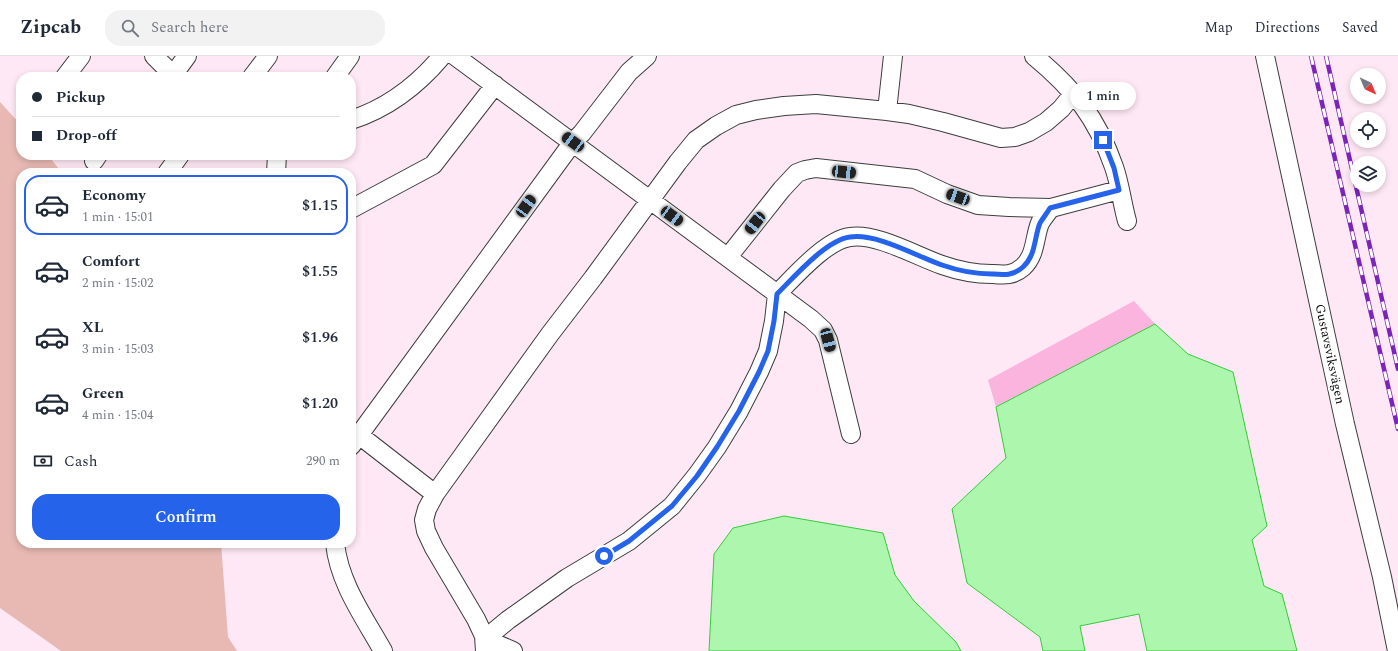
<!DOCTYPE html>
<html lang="en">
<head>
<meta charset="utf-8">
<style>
	body { margin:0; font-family:Spectral,serif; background:#f2f2f3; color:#1f2937; height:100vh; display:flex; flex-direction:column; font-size:15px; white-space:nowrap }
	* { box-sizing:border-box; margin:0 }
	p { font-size:13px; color:#747a83 }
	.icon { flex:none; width:22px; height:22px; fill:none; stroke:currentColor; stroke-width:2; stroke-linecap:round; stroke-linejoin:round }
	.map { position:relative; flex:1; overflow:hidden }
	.sheet { position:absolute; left:16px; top:112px; width:340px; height:380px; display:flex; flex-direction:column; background:#fff; border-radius:16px; box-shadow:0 2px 6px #0003 }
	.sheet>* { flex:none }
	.top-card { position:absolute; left:16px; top:16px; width:340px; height:88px; border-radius:16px; box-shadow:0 2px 6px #0003; display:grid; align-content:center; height:88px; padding:0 16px; background:#fff }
	.needle { width:26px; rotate:136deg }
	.controls { position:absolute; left:1350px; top:12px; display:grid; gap:8px }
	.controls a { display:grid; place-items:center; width:36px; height:36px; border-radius:50%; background:#fff; box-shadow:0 2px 6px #0003; font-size:20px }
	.end { position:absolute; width:18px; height:18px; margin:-9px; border:5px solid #2563eb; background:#fff; box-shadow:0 0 0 2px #fff }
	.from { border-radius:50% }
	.bubble { position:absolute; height:28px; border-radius:14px; background:#fff; box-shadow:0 2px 6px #0003; font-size:13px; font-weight:600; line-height:28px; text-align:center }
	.car { position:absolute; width:12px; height:24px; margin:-12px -6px; border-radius:5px; box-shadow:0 0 3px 1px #0007; background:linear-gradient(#222 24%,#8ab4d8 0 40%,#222 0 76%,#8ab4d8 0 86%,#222 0) }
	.top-card b { display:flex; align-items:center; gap:14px; height:38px; font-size:15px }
	.top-card b+b { border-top:1px solid #e0e1e3 }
	.top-card i { width:10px; height:10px; background:#1f2937 }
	ul { padding:7px 0 0; list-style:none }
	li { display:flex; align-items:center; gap:12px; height:60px; margin:0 8px 6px; padding:0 8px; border:2px solid transparent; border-radius:16px }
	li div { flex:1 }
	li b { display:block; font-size:15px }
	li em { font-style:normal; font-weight:600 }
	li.active { border-color:#2563eb }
	li>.icon { width:36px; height:36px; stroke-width:1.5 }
	.pay { display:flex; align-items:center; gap:10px; height:44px; padding:0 16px; font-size:15px }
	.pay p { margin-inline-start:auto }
	.cta { display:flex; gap:8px; margin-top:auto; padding:8px 16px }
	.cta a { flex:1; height:46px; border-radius:16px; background:#2563eb; color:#fff; font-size:16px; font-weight:600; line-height:46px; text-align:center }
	header { display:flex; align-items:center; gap:24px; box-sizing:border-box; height:56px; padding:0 20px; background:#fff; border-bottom:1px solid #e0e1e3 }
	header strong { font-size:19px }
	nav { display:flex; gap:22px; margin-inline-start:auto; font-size:14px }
	.search { width:280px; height:36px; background:#f2f2f3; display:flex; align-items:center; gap:10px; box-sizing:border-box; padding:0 14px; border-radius:16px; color:#747a83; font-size:15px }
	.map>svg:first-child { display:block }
	.green { fill:#e8b9b3 }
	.sand { fill:#fab4dd }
	.water { fill:#adf6ae; stroke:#34cc39 }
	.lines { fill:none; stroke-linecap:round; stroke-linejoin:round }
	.minor-casing { stroke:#3d3d3d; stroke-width:20 }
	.minor { stroke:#fff; stroke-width:18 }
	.rail-casing { stroke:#7b24b9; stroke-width:4.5 }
	.rail { stroke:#fff; stroke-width:3; stroke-dasharray:9; stroke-linecap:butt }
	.route { stroke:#2563eb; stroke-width:5 }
	.labels { text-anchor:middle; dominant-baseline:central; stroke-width:4; stroke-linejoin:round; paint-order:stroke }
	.street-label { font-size:13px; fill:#0a0a0a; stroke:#fff }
</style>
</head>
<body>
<header>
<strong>Zipcab</strong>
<div class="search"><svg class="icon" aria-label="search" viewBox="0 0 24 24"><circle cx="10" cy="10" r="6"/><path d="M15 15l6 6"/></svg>Search here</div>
<nav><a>Map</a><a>Directions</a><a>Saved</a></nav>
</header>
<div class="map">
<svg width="1398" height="595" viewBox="0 0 1398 595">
	<rect width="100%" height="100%" fill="#ffe8f5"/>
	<path class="green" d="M 0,46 L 21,69 L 21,99 L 48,99 L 62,117 L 21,117 L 21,487 L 221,487 L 228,581 L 237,595 L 61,595 L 0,552 Z"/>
	<path class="sand" d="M 1134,245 L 1155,268 L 996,351 L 988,324 Z"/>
	<path class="water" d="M 1155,268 L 1188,298 L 1233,316 L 1267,470 L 1252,484 L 1264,530 L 1282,538 L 1297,595 L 1147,595 L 1139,558 L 1080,570 L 1085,595 L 1043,595 L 1040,581 L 967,527 L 952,453 L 1006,402 L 996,351 Z
		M 784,460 L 883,477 L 895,519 L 914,545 L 956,586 L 961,595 L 709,595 L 714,498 L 733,472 Z"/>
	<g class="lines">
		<defs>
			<path id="minor" d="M 154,0 L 175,21
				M 455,0 L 811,263 L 823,274 L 828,284 L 851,378
				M 1034,0 C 1074,33 1097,62 1114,111 C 1120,128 1122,147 1127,165
				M 1265,0 L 1345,368 L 1382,521 L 1397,595
				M 173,19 L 187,0
				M 65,21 L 81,0
				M 252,21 L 268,0
				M 335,21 L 350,0
				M 887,55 L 893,0
				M 351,64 C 388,52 417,30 442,0
				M 94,105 L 98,99
				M 167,117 L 180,99
				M 276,117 L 277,99
				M 351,153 L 433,109 L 495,29
				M 728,201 L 782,133 L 797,117 L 805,114 L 816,112 L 915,123 L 947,138 L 978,149 L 1009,151 L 1051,152 L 1119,134
				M 359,379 L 435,438
				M 351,390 L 573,86 L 582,77 L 629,16 L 647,0
				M 335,487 C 339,527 364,561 383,595
				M 485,595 L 484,580 L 476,563 L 434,492 L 426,475 L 424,464 L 427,453 L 435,438 L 550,278 L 593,222 L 678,106 L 696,84 L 716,70 L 736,59 L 756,54 L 784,50 L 816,48 L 887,55 L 909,58 L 943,66 L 1001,82 L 1015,81 L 1029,76 L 1046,66 L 1061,53 L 1074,37
				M 513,595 L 485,583 L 508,564 L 567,522 L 629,485 L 672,450 L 697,419 L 717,391 L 739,355 L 759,316 L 768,295 L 774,265 L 777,238 C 794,221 826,184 850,181 C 877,177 916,200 942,209 C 959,215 975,218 992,218 C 1004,219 1013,220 1023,211 C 1036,199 1034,182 1040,167 C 1043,162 1047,157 1051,152"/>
		</defs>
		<use href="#minor" class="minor-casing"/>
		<use href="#minor" class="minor"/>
		<defs>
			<path id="rail" d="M 1311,0 L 1398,373
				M 1326,0 L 1398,313"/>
		</defs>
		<use href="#rail" class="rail-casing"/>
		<use href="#rail" class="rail"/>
	</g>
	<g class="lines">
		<path class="route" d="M 604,500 L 629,485 L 672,450 L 697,420 L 717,391 L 739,355 L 759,316 L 768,295 L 774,265 L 777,238 C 794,221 826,184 850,181 C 877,177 916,200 942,209 C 959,215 974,218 992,218 C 1004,219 1013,220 1023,211 C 1036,199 1034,182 1040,167 C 1043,162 1047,157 1050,152 L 1119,134 L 1114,112 L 1103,84"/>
	</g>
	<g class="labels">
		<g class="street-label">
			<text transform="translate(1330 298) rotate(78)">Gustavsviksvägen</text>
		</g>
	</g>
</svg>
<div class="controls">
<a><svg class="needle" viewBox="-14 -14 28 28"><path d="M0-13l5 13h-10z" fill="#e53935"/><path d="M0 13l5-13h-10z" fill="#747a83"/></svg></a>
<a><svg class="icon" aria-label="locate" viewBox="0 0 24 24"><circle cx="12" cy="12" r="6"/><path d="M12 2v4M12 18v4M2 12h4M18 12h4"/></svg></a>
<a><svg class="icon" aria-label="layers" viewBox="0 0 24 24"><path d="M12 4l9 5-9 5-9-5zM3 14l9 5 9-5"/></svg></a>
</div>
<i class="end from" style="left:604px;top:500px"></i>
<i class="end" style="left:1103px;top:84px"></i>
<div class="bubble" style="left:1070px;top:26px;width:66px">1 min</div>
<i class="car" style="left:573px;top:86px;rotate:306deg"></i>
<i class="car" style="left:844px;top:116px;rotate:96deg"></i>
<i class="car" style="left:958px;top:141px;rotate:290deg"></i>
<i class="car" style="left:526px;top:150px;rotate:36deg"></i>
<i class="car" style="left:672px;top:160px;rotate:126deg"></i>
<i class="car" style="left:755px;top:167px;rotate:218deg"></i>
<i class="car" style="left:828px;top:284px;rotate:165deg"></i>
<div class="top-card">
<b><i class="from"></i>Pickup</b>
<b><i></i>Drop-off</b>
</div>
<section class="sheet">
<ul>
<li class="active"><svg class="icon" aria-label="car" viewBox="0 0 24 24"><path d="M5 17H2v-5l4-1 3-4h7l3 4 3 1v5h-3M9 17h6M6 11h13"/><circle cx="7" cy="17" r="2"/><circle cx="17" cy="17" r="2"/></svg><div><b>Economy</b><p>1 min · 15:01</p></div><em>$1.15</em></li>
<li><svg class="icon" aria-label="car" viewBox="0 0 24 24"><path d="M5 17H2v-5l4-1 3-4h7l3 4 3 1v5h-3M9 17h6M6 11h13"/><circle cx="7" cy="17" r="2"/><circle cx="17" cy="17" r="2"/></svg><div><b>Comfort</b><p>2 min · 15:02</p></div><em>$1.55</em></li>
<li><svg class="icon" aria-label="car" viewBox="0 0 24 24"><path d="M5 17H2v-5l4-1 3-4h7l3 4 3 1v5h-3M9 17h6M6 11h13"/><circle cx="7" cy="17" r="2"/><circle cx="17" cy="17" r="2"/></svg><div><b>XL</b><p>3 min · 15:03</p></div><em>$1.96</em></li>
<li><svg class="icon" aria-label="car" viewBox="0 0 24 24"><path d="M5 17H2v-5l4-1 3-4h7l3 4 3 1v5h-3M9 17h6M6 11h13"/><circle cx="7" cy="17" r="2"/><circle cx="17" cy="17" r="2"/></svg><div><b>Green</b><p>4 min · 15:04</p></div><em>$1.20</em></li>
</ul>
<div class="pay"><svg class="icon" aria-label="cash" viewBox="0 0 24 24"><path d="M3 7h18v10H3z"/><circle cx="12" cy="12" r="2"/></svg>Cash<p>290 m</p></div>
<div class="cta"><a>Confirm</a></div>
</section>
</div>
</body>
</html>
